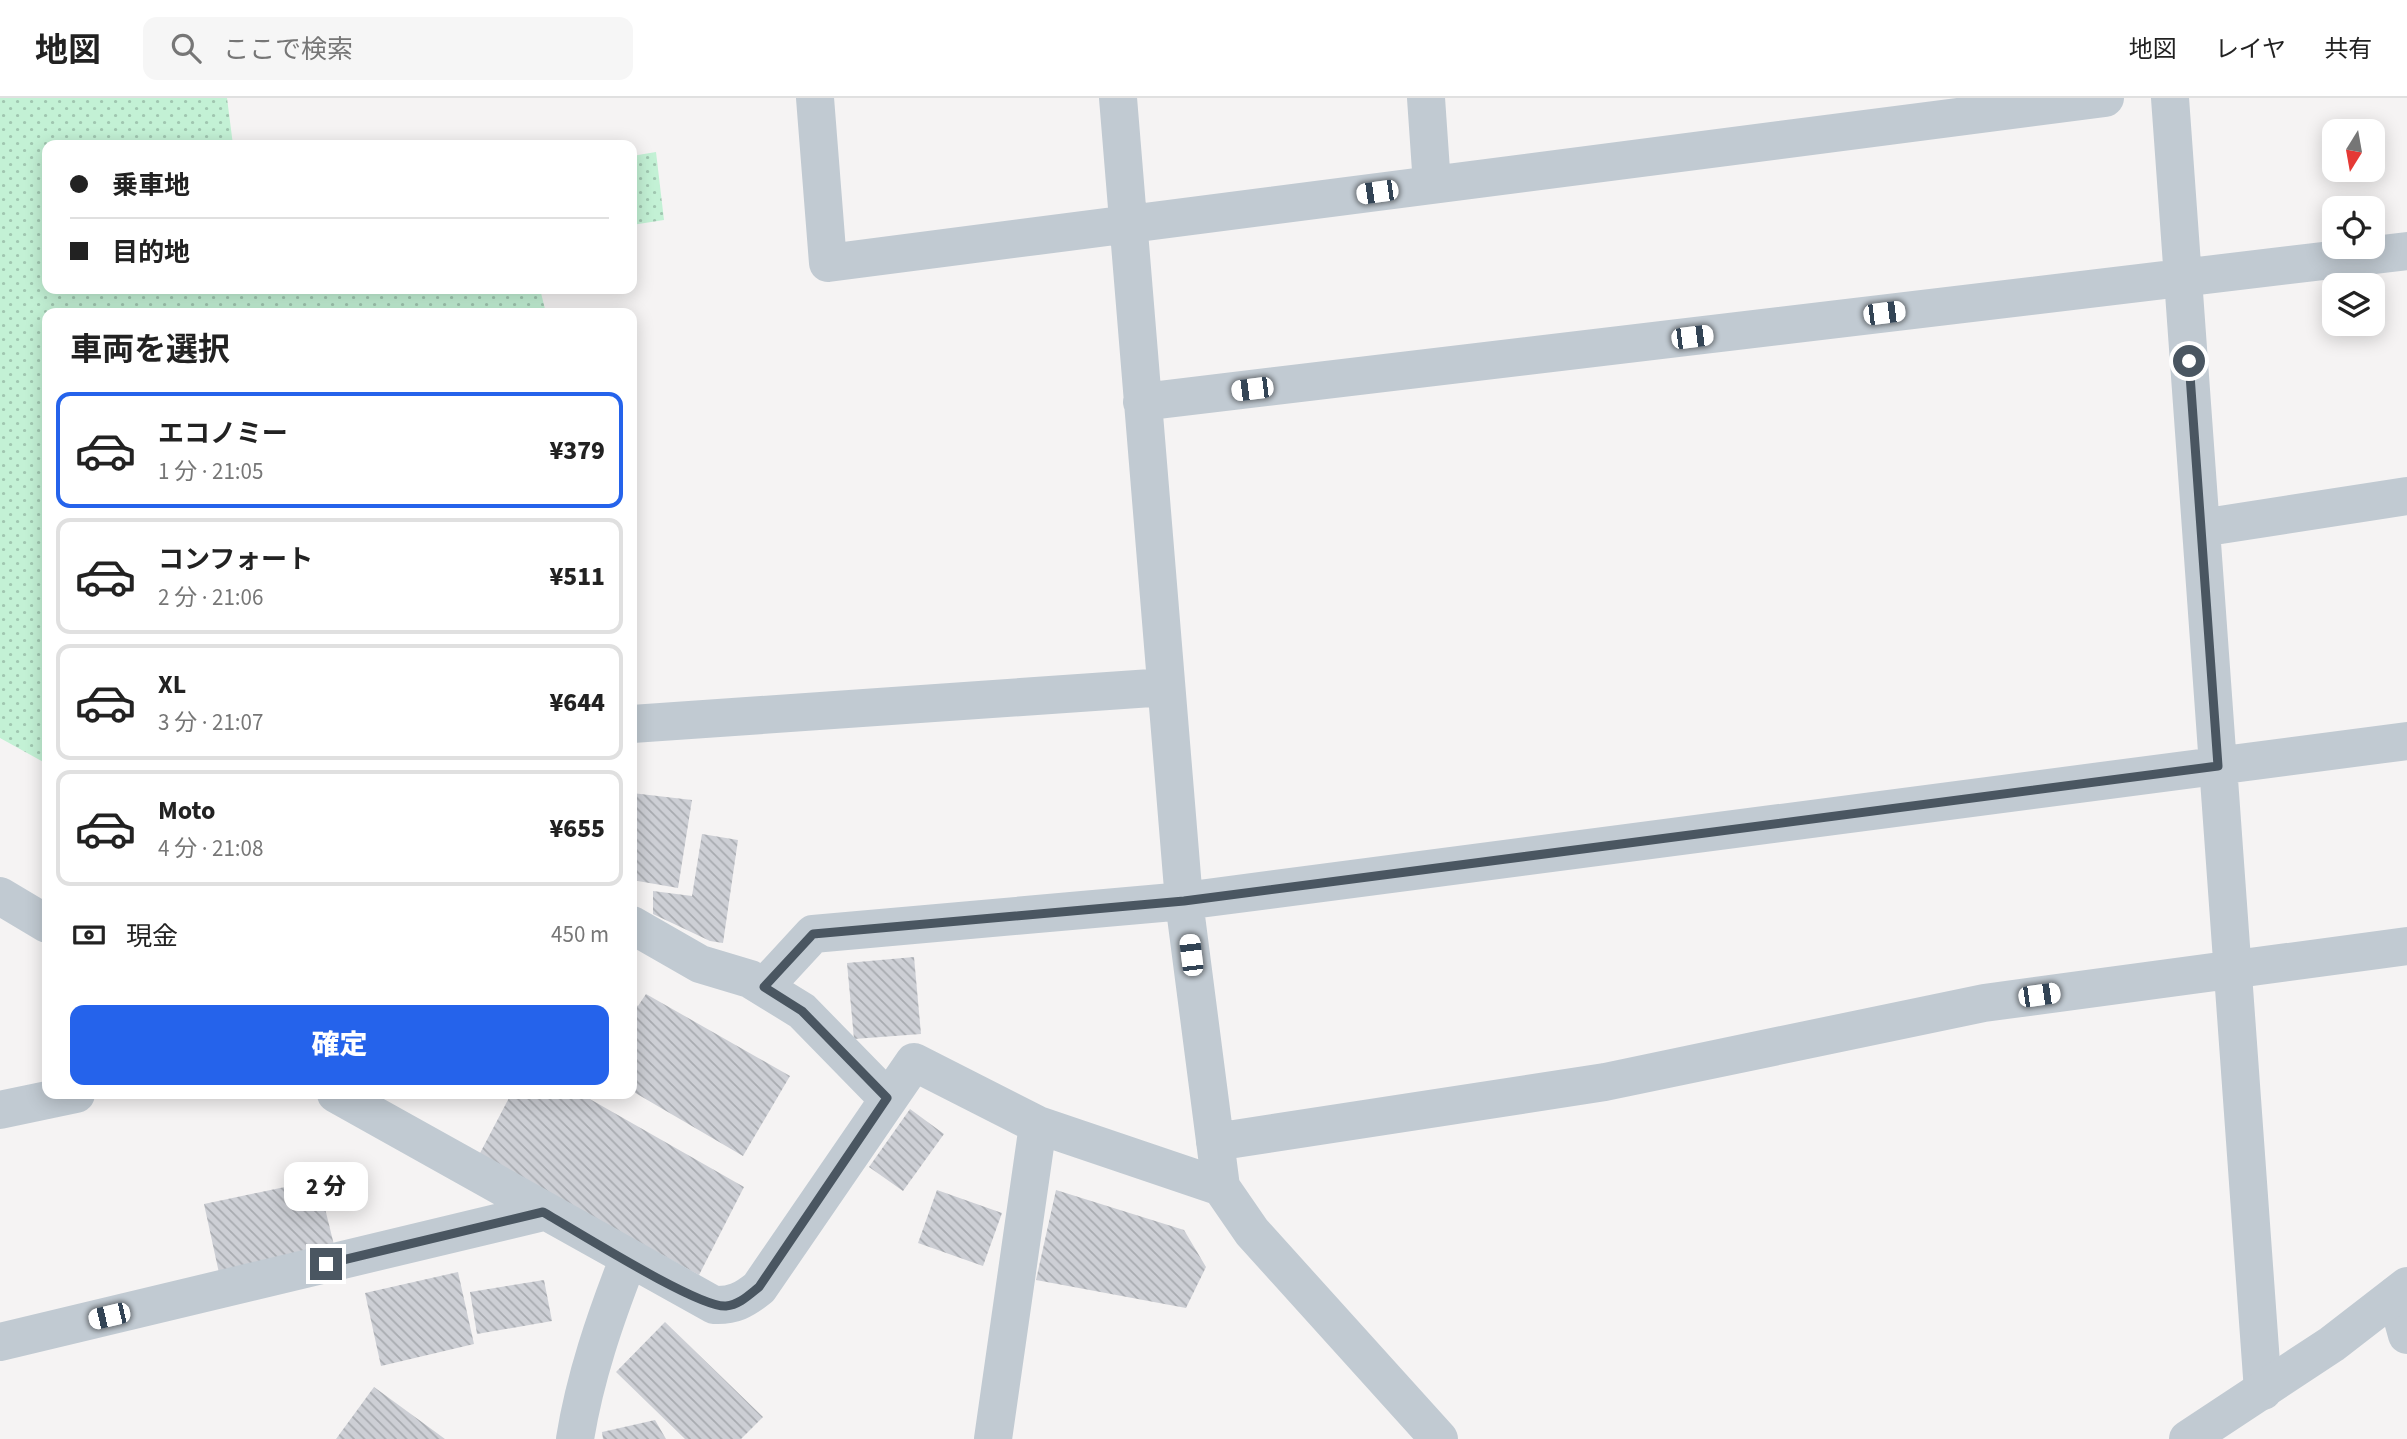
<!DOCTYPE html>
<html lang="ja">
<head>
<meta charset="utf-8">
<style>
	body { margin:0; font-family:"Source Sans 3","Noto Sans JP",sans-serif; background:#f6f6f6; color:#222; height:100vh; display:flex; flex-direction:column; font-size:26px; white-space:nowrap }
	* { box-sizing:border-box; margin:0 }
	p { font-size:23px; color:#767676 }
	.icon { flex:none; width:38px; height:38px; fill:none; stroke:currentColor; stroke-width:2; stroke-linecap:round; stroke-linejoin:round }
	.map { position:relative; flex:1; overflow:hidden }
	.panel { position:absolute; left:42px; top:210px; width:595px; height:791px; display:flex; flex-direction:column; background:#fff; border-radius:14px; box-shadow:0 4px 18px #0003 }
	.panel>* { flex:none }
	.hud { position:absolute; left:42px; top:42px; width:595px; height:154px; border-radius:14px; box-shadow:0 4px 18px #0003; display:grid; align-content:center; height:154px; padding:0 28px; background:#fff }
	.needle { width:46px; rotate:191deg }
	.tools { position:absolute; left:2322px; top:21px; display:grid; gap:14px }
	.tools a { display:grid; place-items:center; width:63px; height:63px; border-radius:14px; background:#fff; box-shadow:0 4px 18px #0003; font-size:35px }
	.end { position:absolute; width:32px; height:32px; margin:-16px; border:9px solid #4a5661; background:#fff; box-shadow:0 0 0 4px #fff }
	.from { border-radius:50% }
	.bubble { position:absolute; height:49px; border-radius:14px; background:#fff; box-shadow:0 4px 18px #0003; font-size:23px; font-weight:800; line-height:49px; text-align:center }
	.car { position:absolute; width:21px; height:42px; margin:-21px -10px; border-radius:9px; box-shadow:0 0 5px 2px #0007; background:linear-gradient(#fff 24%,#345 0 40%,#fff 0 76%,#345 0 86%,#fff 0) }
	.hud b { display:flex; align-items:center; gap:24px; height:66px; font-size:26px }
	.hud b+b { border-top:2px solid #e0e0e0 }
	.hud i { width:18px; height:18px; background:#222 }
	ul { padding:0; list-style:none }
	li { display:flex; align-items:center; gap:21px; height:116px; margin:0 14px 10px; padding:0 14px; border:4px solid #e0e0e0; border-radius:14px }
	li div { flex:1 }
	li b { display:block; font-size:26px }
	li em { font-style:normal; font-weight:800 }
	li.selected { border-color:#2563eb }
	li>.icon { width:63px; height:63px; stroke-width:1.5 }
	h2 { padding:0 28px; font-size:32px; line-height:84px }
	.pay { display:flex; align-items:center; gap:18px; height:77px; padding:0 28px; font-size:26px }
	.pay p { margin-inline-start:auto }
	.primary-button { display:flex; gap:14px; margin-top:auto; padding:14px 28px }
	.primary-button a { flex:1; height:80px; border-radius:14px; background:#2563eb; color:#fff; font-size:28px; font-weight:800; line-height:80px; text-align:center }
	header { display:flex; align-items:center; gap:42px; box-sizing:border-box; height:98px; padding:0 35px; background:#fff; border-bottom:2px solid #e0e0e0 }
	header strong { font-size:33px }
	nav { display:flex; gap:38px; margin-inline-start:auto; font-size:24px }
	.search { width:490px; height:63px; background:#f6f6f6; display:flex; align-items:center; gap:18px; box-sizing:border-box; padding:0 24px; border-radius:14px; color:#767676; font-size:26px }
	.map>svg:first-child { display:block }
	.park { fill:url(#park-dots) }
	.building { fill:url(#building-back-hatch) }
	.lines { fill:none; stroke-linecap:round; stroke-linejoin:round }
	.minor { stroke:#c1cad2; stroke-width:38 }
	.tertiary { stroke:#c1cad2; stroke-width:38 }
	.route { stroke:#4a5661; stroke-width:9 }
</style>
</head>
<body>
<header>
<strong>地図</strong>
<div class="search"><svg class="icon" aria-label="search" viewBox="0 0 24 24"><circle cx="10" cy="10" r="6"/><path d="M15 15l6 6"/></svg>ここで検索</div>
<nav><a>地図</a><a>レイヤ</a><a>共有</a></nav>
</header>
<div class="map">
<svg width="2407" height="1341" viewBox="0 0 2407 1341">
	<defs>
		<pattern id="park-dots" width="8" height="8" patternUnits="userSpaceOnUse" patternTransform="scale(1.75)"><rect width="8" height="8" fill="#c3f1d5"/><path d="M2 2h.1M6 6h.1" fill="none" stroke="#a0c6b0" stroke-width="1.8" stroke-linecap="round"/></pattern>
		<pattern id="building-back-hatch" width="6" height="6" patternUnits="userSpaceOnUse" patternTransform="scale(1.75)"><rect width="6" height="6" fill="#cdcfd5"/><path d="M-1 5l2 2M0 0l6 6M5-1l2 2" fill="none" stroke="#a8abb0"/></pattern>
	</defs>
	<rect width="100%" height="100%" fill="#f5f3f3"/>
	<path class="park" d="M 0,0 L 227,0 L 233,47 L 47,47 L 47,191 L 540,191 L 546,215 L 47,215 L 47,666 L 0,640 Z
		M 656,54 L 664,122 L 632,127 L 632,58 Z"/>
	<path class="building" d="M 632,695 L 692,702 L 678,790 L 632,782 Z
		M 702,736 L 738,742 L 723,845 L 710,843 L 653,816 L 653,793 L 692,798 Z
		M 914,859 L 921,936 L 854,941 L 847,865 Z
		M 646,896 L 790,978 L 743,1058 L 632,993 L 632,904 L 638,908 Z
		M 511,996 L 581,996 L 744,1089 L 699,1177 L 479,1057 Z
		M 910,1011 L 944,1036 L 903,1093 L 869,1069 Z
		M 318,1082 L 334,1147 L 219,1175 L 204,1106 Z
		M 937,1092 L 1002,1115 L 983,1168 L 918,1145 Z
		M 1056,1092 L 1184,1132 L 1206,1169 L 1186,1210 L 1036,1182 Z
		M 458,1174 L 474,1246 L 381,1268 L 365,1195 Z
		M 544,1182 L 552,1223 L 477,1236 L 470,1194 Z
		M 665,1224 L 763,1319 L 741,1341 L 685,1341 L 616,1274 Z
		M 374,1289 L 445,1341 L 336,1341 Z
		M 655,1322 L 666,1341 L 603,1341 L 602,1334 Z"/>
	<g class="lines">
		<path class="minor" d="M 815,0 L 828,165 L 2105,0
			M 1118,0 L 1184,803 L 1221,1089 L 1252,1134 L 1439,1341
			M 1426,0 L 1432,87
			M 2170,0 L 2263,1293
			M 1142,304 L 2407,153
			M 2201,430 L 2407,398
			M 632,626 L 1166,589
			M 0,798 L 47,826
			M 632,827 L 700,866 L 750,881 L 802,913 L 887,1000
			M 764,889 L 813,836 L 1184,803 L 2407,643
			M 336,996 L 714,1207 C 733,1208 744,1202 759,1190 L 914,964 L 1038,1027 L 1221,1089
			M 0,1012 L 76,996
			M 1215,1044 L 1605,984 L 1984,905 L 2407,848
			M 2396,1197 L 2407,1237
			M 0,1244 L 543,1114
			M 575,1341 C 585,1279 605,1221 628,1162
			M 993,1341 L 1038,1027"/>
		<path class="tertiary" d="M 2188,1341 L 2332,1246 L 2407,1188"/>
	</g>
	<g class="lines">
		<path class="route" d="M 326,1166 L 543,1114 C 575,1132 698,1210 726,1208 C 739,1207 749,1197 759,1189 L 887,1000 L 802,913 L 764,889 L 813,836 L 1184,803 L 2218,668 L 2189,263"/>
	</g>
</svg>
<div class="tools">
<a><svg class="needle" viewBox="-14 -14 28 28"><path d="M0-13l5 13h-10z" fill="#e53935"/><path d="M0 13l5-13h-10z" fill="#767676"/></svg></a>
<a><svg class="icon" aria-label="locate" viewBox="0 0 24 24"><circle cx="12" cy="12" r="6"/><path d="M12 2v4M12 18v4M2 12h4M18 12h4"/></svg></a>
<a><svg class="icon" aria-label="layers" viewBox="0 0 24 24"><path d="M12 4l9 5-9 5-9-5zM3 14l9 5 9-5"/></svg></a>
</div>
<i class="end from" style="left:2189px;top:263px"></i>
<i class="end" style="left:326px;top:1166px"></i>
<div class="bubble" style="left:284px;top:1064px;width:84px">2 分</div>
<i class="car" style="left:1377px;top:94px;rotate:262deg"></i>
<i class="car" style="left:1884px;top:215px;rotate:83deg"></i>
<i class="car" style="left:1692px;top:239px;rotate:83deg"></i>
<i class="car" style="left:1252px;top:291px;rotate:263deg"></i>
<i class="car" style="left:1191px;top:857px;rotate:353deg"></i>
<i class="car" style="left:2039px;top:897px;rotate:82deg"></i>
<i class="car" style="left:109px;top:1218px;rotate:257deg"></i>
<div class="hud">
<b><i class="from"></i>乗車地</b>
<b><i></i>目的地</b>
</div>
<section class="panel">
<h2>車両を選択</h2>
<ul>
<li class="selected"><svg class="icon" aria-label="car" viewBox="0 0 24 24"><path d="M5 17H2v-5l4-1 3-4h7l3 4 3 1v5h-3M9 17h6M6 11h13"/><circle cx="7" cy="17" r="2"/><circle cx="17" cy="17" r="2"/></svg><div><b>エコノミー</b><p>1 分 · 21:05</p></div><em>¥379</em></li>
<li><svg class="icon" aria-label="car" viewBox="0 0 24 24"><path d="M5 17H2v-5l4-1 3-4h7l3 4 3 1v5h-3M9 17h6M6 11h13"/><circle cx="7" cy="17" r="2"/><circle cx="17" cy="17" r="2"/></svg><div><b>コンフォート</b><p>2 分 · 21:06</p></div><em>¥511</em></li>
<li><svg class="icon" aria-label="car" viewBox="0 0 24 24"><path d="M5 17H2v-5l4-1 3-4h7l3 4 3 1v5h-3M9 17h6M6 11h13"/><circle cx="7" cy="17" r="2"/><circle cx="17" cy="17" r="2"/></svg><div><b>XL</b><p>3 分 · 21:07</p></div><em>¥644</em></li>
<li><svg class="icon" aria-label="car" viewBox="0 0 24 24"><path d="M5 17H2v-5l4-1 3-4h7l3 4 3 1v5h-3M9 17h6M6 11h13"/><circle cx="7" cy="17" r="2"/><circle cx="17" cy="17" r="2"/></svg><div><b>Moto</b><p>4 分 · 21:08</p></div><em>¥655</em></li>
</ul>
<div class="pay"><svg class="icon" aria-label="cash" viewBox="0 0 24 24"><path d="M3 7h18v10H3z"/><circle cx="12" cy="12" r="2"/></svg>現金<p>450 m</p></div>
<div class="primary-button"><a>確定</a></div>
</section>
</div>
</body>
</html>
